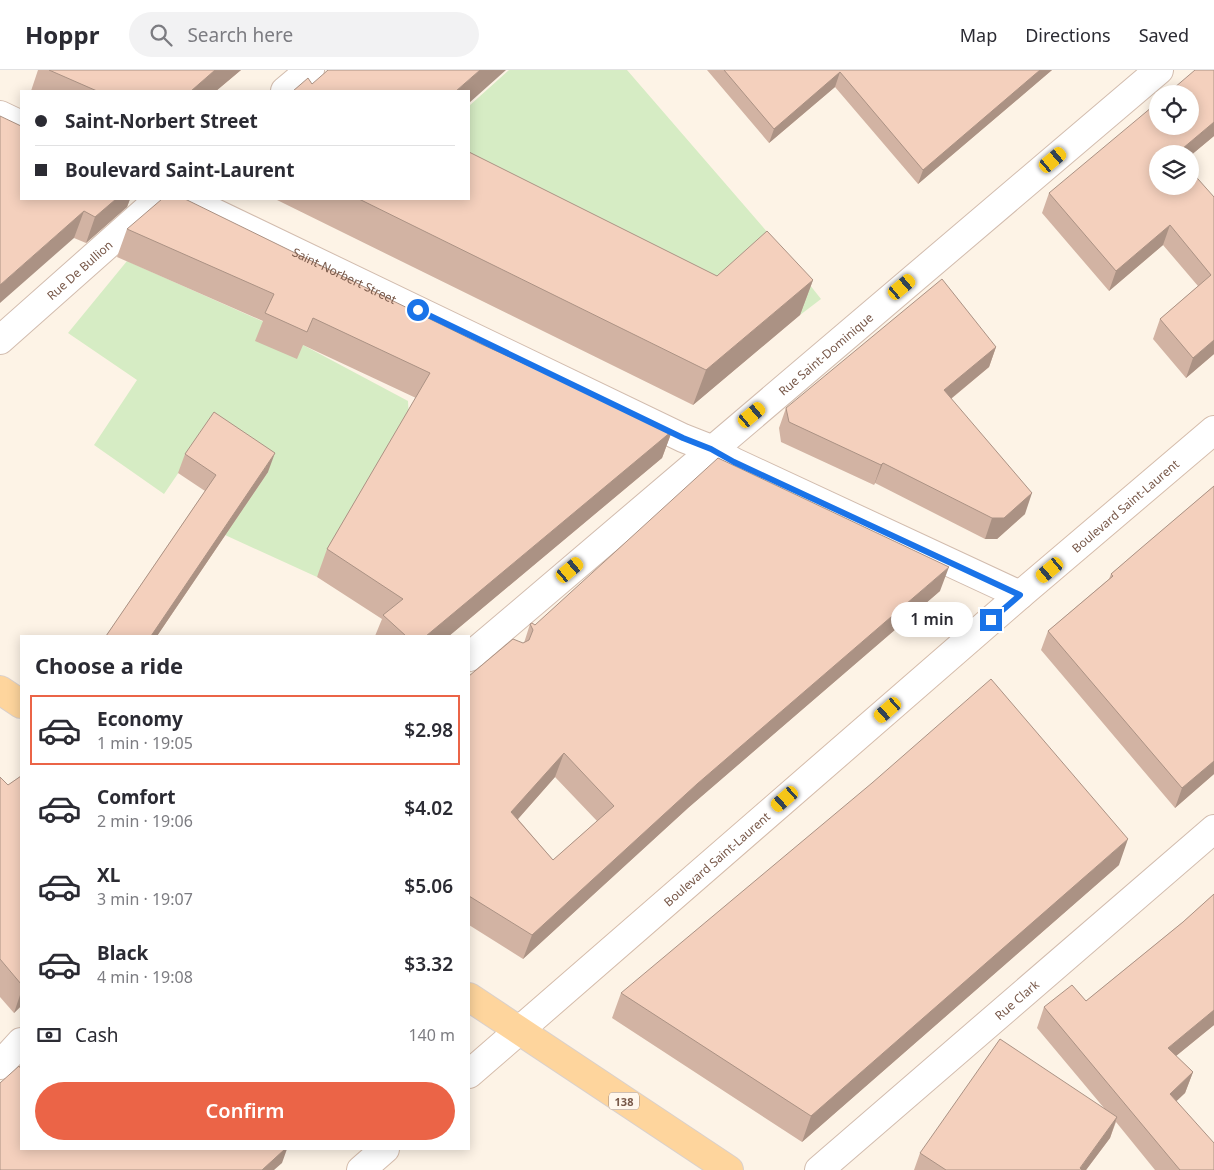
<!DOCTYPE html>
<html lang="en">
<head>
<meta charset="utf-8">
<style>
	body { margin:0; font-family:"Noto Sans",sans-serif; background:#f2f2f3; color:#2b2b33; height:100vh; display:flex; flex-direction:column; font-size:19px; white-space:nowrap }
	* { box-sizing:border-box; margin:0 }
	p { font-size:16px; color:#7c7c81 }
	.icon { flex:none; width:28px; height:28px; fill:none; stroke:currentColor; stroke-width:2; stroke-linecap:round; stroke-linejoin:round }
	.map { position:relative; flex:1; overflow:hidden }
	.details { position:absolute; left:20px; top:565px; width:450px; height:515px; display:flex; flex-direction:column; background:#fff; border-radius:0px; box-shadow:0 2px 12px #0003 }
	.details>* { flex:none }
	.guide { position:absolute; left:20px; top:20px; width:450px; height:110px; border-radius:0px; box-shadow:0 2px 12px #0003; display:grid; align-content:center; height:110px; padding:0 15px; background:#fff }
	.fabs { position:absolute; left:1149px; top:15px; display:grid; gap:10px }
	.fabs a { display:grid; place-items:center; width:50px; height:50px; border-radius:50%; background:#fff; box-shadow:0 2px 12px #0003; font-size:25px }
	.end { position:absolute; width:22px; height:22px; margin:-11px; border:6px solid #1a73e8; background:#fff; box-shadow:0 0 0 2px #fff }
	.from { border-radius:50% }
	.bubble { position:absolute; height:35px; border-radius:18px; background:#fff; box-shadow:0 2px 12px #0003; font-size:16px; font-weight:600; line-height:35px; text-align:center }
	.car { position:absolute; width:15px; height:30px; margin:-15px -8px; border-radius:6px; box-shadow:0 0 4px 1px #0007; background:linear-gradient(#f5c518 24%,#345 0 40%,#f5c518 0 76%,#345 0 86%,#f5c518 0) }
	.guide b { display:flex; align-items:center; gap:18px; height:48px; font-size:19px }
	.guide b+b { border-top:1px solid #e1e1e2 }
	.guide i { width:12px; height:12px; background:#2b2b33 }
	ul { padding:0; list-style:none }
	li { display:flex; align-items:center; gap:15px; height:70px; margin:0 10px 8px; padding:0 5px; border:2px solid transparent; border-radius:0px }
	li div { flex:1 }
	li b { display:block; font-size:19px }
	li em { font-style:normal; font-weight:600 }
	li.on { border-color:#eb6447 }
	li>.icon { width:45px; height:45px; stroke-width:1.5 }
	h2 { padding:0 15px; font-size:22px; line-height:60px }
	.pay { display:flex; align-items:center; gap:12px; height:55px; padding:0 15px; font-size:19px }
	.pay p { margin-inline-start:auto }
	.action { display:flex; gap:10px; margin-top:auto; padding:10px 15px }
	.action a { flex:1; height:58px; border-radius:30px; background:#eb6447; color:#fff; font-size:20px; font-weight:600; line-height:58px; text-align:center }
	header { display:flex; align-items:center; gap:30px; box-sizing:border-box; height:70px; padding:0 25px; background:#fff; border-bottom:1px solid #e1e1e2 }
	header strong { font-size:24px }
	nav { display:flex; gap:28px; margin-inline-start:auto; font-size:18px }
	.search { width:350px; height:45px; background:#f2f2f3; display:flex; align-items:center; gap:12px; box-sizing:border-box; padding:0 18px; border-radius:28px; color:#7c7c81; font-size:19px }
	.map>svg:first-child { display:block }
	.green { fill:#d6ecc4 }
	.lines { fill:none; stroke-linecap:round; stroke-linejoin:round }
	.street-casing { stroke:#d2bcae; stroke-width:30 }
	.secondary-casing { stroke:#d5bcab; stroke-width:30 }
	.primary-casing { stroke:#d9d0cc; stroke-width:30 }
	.street { stroke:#fff; stroke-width:28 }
	.secondary { stroke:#fff; stroke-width:28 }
	.primary { stroke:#fed59d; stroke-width:28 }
	.wall { fill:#d2b3a3; fill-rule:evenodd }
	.shaded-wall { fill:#ab9284 }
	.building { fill:#f4d0bd; stroke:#ab9284; fill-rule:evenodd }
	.route { stroke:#1a73e8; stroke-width:6 }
	.labels { text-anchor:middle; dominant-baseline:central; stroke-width:4; stroke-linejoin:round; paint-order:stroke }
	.shield { fill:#fff7ed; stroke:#a0887a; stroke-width:1 }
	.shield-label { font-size:11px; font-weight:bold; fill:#785849 }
	.street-label { font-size:12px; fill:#785849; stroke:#fff7ed }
</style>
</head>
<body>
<header>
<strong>Hoppr</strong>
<div class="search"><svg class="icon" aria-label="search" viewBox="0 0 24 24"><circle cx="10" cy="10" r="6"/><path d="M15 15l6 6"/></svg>Search here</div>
<nav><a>Map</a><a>Directions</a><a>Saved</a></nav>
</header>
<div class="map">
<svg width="1214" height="1100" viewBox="0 0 1214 1100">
	<rect width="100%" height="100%" fill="#fdf3e6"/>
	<path class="green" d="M 509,0 L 627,0 L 775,171 L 821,229 L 800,245 L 699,242 L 469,123 L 469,36 Z
		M 127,191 L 264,252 L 303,275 L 408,331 L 409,350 L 317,507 L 225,465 L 268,402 L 207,361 L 164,424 L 94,375 L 137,310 L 68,263 Z"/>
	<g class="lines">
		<defs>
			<g id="street">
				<path d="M 285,21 L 310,0"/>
				<path d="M 0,45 L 21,55"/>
				<path id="s1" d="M 186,129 L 683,368 L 711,379 L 734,392 L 1020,525"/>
				<path id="s2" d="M 0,270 L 159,129"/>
				<path id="s3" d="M 469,587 L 1159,0"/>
				<path d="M 0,995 L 21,972"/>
				<path id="s4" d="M 819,1100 L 1214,759"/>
			</g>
			<g id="secondary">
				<path id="s5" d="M 469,1004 L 1020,525 L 1214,360"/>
				<path d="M 361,1100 L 385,1079"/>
			</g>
			<path id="primary" d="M 0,620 L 21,634
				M 469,927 L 729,1100"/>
		</defs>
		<use href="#street" class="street-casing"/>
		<use href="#secondary" class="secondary-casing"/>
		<use href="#primary" class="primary-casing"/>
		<use href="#street" class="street"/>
		<use href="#secondary" class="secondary"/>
		<use href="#primary" class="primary"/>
	</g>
	<path class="wall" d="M 38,0 L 241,0 L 216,21 L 31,21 Z
		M 707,0 L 1052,0 L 918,114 L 835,17 L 769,73 Z
		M 1214,0 L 1214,66 L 1190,86 L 1190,84 L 1158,84 L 1214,127 L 1214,284 L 1186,308 L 1153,269 L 1160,249 L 1198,216 L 1163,175 L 1109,221 L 1042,143 L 1049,123 Z
		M 21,129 L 130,129 L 127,137 L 86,173 L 74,168 Z
		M 275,129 L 469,129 L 717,206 L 813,210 L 800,245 L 693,335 Z
		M 127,159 L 481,274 L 672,361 L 662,388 L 449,566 L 375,566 L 382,549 L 317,507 L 327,479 L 416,328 L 303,275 L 297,289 L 255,271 L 263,251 L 117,187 Z
		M 996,277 L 989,297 L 951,329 L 1025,444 L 997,469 L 985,469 L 875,413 L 874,415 L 781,372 L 779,358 L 786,338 Z
		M 185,384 L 268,402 L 157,566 L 106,566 L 205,421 L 178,403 Z
		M 1214,416 L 1214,704 L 1175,738 L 1041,580 L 1048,561 L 1109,509 L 1111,504 Z
		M 940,521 L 688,738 L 523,889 L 469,855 L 469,606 L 524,573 L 530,554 L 535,555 ZM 555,707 L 597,751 L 553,790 L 518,749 Z
		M 21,706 L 21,936 L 14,943 L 0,927 L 0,707 L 8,715 Z
		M 1119,795 L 802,1072 L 612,948 L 621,923 Z
		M 1214,824 L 1214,955 L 1176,986 L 1193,1002 L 1185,1023 L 1176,1031 L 1214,1100 L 1155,1100 L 1116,1052 L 1110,1068 L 1086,1100 L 914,1100 L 920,1083 L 1104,1038 L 1037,958 L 1044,937 L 1086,931 L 1183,852 Z"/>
	<path class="shaded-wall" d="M 215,0 L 241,0 L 216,21 L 191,21 Z
		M 480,0 L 506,0 L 469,33 L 469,21 L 456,21 Z
		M 1040,0 L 1052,0 L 918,114 L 923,100 Z
		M 840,2 L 835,17 L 769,73 L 774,59 Z
		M 1214,52 L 1214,66 L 1190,86 L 1190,84 L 1176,84 Z
		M 116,129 L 130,129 L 127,137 L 86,173 L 95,147 Z
		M 84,141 L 74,168 L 0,233 L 0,215 Z
		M 1170,155 L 1163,175 L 1109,221 L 1116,201 Z
		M 813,210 L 800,245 L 693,335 L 706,300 Z
		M 1214,270 L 1214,284 L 1186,308 L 1193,288 Z
		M 996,277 L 989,297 L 936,341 L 944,320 Z
		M 672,361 L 662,388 L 449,566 L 426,566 Z
		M 275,383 L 268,402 L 157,566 L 151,566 Z
		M 883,393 L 875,413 L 874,415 L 881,395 Z
		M 1032,423 L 1025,444 L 997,469 L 985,469 L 992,448 Z
		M 949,497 L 940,521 L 688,738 L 523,889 L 532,865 L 697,714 Z
		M 564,683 L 555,707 L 503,766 L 511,742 Z
		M 1214,691 L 1214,704 L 1175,738 L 1182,718 Z
		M 1128,769 L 1119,795 L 802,1072 L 811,1046 Z
		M 21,922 L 21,936 L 14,943 Z
		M 1214,940 L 1214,955 L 1160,999 L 1168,978 Z
		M 1193,1002 L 1185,1023 L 1162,1045 L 1170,1024 Z
		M 1117,1047 L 1110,1068 L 1086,1100 L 1079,1100 Z
		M 279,1079 L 287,1079 L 282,1093 L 274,1100 L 262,1100 Z"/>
	<path class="building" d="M 49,0 L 215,0 L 191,21 L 97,21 Z
		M 328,0 L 480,0 L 456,21 L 293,21 L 308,8 L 312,14 Z
		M 724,0 L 1040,0 L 923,100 L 840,2 L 774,59 Z
		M 1195,0 L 1214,0 L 1214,52 L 1176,84 L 1158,84 L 1158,116 L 1190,116 L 1190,100 L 1214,127 L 1214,270 L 1193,288 L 1160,249 L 1211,205 L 1170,155 L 1116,201 L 1049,123 L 1158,32 L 1158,56 L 1190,56 L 1190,24 L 1167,24 Z
		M 0,46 L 21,56 L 21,129 L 116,129 L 95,147 L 84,141 L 0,215 Z
		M 469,82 L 717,206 L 767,161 L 813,210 L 706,300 L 359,129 L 469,129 Z
		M 162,129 L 185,129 L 481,274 L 672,361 L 426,566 L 406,566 L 383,545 L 403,529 L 327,479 L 430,303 L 313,248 L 307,262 L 265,243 L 274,224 L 127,159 Z
		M 942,209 L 996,277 L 944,320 L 1032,423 L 1004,448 L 992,448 L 883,393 L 881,395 L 789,352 L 786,338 Z
		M 214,342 L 275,383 L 151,566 L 106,566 L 216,405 L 185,384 Z
		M 718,388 L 949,497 L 697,714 L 532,865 L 469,826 L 469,606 L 513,569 L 523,573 L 529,570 L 533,560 L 530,554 L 532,553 L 535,555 ZM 564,683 L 614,736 L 553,790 L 511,742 Z
		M 1214,416 L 1214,691 L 1182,718 L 1048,561 L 1113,506 L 1111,504 L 1140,479 Z
		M 991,609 L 1128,769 L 811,1046 L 621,923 L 872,713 Z
		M 21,706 L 21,914 L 0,889 L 0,707 L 8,715 Z
		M 1214,824 L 1214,940 L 1168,978 L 1193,1002 L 1170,1024 L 1214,1073 L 1214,1100 L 1180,1100 L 1044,937 L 1072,915 L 1086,931 L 1183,852 Z
		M 1000,969 L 1117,1047 L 1080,1098 L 1082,1100 L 946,1100 L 920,1083 Z
		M 19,996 L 21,999 L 21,1079 L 285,1079 L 262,1100 L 0,1100 L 0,1013 Z"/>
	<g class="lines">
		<path class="route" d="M 418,240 L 683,368 L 711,379 L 734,392 L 1020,525 L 991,550"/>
	</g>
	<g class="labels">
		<rect class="shield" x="609" y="1022.5" width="30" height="17" rx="4"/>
		<g class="shield-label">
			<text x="624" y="1031">138</text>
		</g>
		<g class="street-label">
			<text stroke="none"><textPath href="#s2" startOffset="106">Rue De Bullion</textPath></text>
			<text stroke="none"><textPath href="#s1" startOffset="176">Saint-Norbert Street</textPath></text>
			<text stroke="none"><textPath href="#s3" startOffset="468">Rue Saint-Dominique</textPath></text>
			<text stroke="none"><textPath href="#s5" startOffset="868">Boulevard Saint-Laurent</textPath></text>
			<text stroke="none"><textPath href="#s5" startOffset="328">Boulevard Saint-Laurent</textPath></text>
			<text stroke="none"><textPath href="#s4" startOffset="261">Rue Clark</textPath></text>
		</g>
	</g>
</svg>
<div class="fabs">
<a><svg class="icon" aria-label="locate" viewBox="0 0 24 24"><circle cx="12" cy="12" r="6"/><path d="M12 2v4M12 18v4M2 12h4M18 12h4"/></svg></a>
<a><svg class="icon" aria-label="layers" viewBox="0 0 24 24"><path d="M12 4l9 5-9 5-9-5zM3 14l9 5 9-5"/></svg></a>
</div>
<i class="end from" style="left:418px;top:240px"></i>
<i class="end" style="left:991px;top:550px"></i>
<div class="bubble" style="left:891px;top:532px;width:82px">1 min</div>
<i class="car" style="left:1053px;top:90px;rotate:50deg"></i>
<i class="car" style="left:902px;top:217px;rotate:50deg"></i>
<i class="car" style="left:752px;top:345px;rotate:50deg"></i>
<i class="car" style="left:570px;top:500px;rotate:50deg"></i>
<i class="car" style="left:1050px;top:500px;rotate:230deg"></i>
<i class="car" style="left:888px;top:640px;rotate:229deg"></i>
<i class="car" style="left:785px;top:729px;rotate:229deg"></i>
<div class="guide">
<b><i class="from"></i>Saint-Norbert Street</b>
<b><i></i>Boulevard Saint-Laurent</b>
</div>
<section class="details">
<h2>Choose a ride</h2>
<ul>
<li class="on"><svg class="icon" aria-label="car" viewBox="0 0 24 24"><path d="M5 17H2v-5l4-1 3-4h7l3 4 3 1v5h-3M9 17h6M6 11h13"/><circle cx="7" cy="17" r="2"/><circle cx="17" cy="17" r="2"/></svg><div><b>Economy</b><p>1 min · 19:05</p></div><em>$2.98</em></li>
<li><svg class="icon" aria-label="car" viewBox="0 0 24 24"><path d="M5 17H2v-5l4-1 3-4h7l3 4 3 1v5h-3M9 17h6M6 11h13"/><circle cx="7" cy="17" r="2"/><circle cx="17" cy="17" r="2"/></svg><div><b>Comfort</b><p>2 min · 19:06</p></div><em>$4.02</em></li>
<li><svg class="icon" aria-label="car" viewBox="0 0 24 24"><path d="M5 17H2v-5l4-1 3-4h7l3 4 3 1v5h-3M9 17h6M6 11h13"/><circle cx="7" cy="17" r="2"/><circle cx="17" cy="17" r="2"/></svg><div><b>XL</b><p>3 min · 19:07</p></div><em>$5.06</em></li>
<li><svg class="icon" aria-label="car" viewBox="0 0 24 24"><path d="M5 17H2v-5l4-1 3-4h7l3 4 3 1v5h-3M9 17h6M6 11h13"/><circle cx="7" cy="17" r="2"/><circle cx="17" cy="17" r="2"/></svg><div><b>Black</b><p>4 min · 19:08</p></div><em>$3.32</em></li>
</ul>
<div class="pay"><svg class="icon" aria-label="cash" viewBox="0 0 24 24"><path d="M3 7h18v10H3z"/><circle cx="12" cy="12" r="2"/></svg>Cash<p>140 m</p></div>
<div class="action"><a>Confirm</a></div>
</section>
</div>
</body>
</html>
